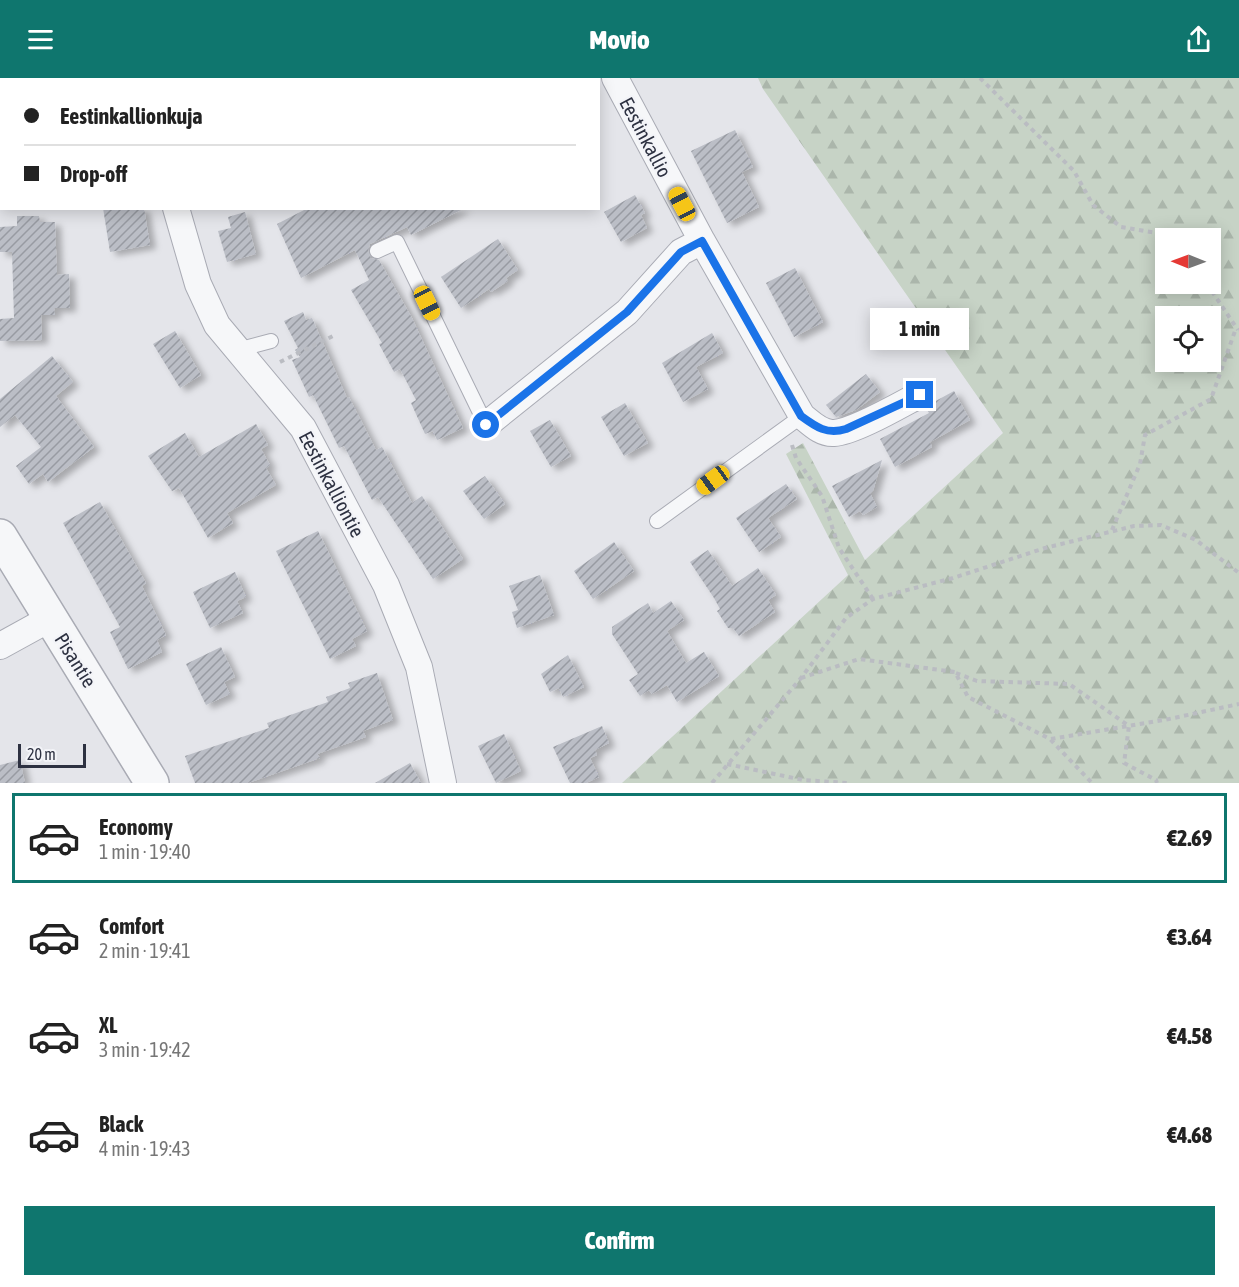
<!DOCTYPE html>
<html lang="en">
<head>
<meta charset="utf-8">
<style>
	body { margin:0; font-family:"Asap Condensed",sans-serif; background:#f6f6f6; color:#222; height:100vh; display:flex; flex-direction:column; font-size:22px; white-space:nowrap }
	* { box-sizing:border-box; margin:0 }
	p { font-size:20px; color:#767676 }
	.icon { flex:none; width:33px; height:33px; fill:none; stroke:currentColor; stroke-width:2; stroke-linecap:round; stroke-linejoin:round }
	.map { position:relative; height:705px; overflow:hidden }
	.details { display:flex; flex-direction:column; background:#fff; flex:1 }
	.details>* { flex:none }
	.guide { position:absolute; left:0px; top:0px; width:600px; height:132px; box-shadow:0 3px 15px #0003; display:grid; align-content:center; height:132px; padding:0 24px; background:#fff }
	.needle { width:39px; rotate:271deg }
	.buttons { position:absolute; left:1155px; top:150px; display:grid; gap:12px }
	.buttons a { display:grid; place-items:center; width:66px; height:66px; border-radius:0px; background:#fff; box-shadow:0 3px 15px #0003; font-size:30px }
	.scale { position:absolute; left:18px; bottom:15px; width:68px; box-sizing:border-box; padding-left:6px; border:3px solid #2d3141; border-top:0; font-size:16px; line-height:21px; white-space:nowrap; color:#2d3141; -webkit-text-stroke:4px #f3f4f8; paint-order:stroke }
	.end { position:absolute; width:27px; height:27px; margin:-14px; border:8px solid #1a73e8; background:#fff; box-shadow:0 0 0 3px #fff }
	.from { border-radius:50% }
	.bubble { position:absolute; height:42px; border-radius:0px; background:#fff; box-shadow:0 3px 15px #0003; font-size:20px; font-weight:800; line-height:42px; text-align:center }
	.car { position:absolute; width:18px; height:36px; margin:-18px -9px; border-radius:8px; box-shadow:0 0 4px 2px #0007; background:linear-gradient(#f5c518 24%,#345 0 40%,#f5c518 0 76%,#345 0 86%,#f5c518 0) }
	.guide b { display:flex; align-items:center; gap:21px; height:57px; font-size:22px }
	.guide b+b { border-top:2px solid #e0e0e0 }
	.guide i { width:15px; height:15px; background:#222 }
	ul { padding:10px 0 0; list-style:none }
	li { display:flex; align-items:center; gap:18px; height:90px; margin:0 12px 9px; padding:0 12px; border:3px solid transparent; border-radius:0px }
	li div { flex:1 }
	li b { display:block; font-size:22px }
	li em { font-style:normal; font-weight:800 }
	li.current { border-color:#0f766e }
	li>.icon { width:54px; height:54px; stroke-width:1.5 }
	.action { display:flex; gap:12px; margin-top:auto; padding:12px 24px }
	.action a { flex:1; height:69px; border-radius:0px; background:#0f766e; color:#fff; font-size:24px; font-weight:800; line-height:69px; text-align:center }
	header { display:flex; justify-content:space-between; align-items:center; height:78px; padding:0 24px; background:#0f766e; color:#fff; font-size:27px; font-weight:800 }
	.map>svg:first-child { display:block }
	.forest { fill:url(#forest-firs); fill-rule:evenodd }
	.building { fill:url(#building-hatch); filter:url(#shadow) }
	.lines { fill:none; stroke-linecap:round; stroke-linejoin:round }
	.service-casing { stroke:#a9abb4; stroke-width:16 }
	.minor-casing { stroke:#a9abb4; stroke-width:28 }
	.tertiary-casing { stroke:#a9abb4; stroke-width:36 }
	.path { stroke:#babcc2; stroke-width:4; stroke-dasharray:4.5 4.5; stroke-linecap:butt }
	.service { stroke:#f6f7f9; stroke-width:14 }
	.minor { stroke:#f6f7f9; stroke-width:26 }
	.tertiary { stroke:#f6f7f9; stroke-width:33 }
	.route { stroke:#1a73e8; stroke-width:8 }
	.labels { text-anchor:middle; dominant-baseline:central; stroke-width:4.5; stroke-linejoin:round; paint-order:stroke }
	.street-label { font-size:20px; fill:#2d3141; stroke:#f3f4f8 }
</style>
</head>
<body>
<header><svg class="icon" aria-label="menu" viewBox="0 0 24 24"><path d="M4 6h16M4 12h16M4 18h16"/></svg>Movio<svg class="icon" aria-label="share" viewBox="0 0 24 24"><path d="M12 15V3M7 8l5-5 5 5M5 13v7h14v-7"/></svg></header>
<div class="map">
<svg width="1239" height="705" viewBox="0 0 1239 705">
	<defs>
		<pattern id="forest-firs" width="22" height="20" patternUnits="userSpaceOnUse" patternTransform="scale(1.5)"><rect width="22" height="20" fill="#c7d3c6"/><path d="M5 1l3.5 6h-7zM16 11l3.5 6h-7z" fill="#abb6ab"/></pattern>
		<pattern id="building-hatch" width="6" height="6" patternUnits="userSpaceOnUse" patternTransform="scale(1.5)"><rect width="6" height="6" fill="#bbbec6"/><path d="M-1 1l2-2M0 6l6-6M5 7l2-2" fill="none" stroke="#989ba2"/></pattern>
		<filter id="shadow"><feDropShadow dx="6" dy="4" stdDeviation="3" flood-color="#0004"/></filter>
	</defs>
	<rect width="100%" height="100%" fill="#e4e5ea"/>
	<path class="forest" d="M 758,0 L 1239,0 L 1239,705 L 622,705 L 848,497 L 786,376 L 803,365 L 865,482 L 1003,355 L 763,11 ZM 1166,160 L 1210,160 L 1210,206 L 1166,206 ZM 1166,238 L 1210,238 L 1210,284 L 1166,284 Z"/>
	<path class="building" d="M 735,52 L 753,89 L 742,94 L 759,129 L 727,145 L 691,73 Z
		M 635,117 L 645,135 L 641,137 L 647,150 L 621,164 L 604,134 Z
		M 103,130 L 144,130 L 150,167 L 110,174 Z
		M 308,130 L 465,130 L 411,157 L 407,149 L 370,166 L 368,173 L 371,180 L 379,182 L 412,240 L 463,350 L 437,362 L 433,353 L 425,356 L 411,325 L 416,322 L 400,291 L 394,294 L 379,266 L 382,265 L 351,212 L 369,202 L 355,172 L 301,200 L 277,146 Z
		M 245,134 L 256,176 L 227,184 L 218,153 L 231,150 L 228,139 Z
		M 17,138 L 39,138 L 40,144 L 55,144 L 57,197 L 69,196 L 70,230 L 54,230 L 55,237 L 41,237 L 42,262 L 0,263 L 0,241 L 14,240 L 12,174 L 0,174 L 0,149 L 17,148 Z
		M 498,161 L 518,192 L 506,200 L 508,203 L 491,214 L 489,211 L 461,230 L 441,199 Z
		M 795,190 L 823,244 L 794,259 L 766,205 Z
		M 303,234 L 306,242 L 312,240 L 347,320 L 349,319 L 376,372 L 382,369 L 412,425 L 422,418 L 463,481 L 433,501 L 378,419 L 372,422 L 344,368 L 339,370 L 313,317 L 309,319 L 292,282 L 300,279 L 295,272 L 298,270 L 284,243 Z
		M 175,253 L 201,297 L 180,310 L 153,266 Z
		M 712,255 L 723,275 L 696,289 L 708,311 L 683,324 L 662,285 Z
		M 52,278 L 73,304 L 56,318 L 94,369 L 48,404 L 43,396 L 29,406 L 16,388 L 41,369 L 15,337 L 0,349 L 0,321 Z
		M 866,296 L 880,314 L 856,332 L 836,339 L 826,327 Z
		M 954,313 L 970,342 L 930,364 L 932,369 L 895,389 L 880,361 L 929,335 L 926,330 L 932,325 Z
		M 625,325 L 648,365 L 624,378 L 601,339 Z
		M 550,342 L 571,378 L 551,389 L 530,353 Z
		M 256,346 L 268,367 L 261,371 L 270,387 L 266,390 L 276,407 L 227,435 L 233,445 L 208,460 L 179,410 L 172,413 L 148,378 L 185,355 L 199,379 Z
		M 882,382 L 873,413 L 870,415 L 877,429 L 863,437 L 860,433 L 849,439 L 832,408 Z
		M 485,398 L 505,426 L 484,441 L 463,413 Z
		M 786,406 L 797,421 L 768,440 L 781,459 L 759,474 L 736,440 Z
		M 100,424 L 146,505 L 142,508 L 166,557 L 157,562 L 162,574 L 128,591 L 110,554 L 120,549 L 63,445 Z
		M 318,453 L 367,553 L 352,561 L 356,568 L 330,581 L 276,473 Z
		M 614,464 L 634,493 L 593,521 L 574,493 Z
		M 708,472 L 732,508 L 758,490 L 776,517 L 768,522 L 775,534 L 739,558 L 733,550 L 728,550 L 717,533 L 720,531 L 714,520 L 690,484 Z
		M 235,494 L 246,519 L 237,523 L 243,535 L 210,550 L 193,514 Z
		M 540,497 L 554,537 L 517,550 L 512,534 L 518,532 L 509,508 Z
		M 671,523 L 684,542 L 667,553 L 686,585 L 704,574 L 719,598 L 677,624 L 667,607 L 652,616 L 649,612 L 640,618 L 629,602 L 638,596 L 612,556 L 612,549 L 648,525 L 653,535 Z
		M 221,569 L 235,599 L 224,604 L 230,616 L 206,627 L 186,586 Z
		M 568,577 L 584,609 L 563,619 L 559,610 L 550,614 L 541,596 Z
		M 377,595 L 393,642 L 363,653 L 366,659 L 317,676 L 320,680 L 248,705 L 195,705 L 185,678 L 269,650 L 267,645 L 328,624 L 326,619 L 350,610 L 348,605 Z
		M 602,648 L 609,665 L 595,672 L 597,677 L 590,680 L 599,699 L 586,705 L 570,705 L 553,669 Z
		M 504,656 L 521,693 L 496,705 L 478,668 Z
		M 20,682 L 25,705 L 0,705 L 0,687 Z
		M 410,685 L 421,705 L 375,705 Z"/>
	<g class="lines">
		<defs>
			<path id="service" d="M 377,173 L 397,164 L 486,347
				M 237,272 L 271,263
				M 657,443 L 802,338"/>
			<path id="minor" d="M 151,0 L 152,2
				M 615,0 L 702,163 L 802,338 C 811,345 821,356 834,355 C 854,354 900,327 919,317
				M 176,130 L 198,206 L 217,247 L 303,350 L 386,507 L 419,589 L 443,705
				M 486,347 L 627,234 L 681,174 L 702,163
				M 0,568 L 51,540"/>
			<path id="tertiary" d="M 0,458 L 152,705"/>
		</defs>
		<use href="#service" class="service-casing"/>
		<use href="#minor" class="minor-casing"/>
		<use href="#tertiary" class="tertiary-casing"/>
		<path class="path" d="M 980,0 L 1074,93 L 1093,127 L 1121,149 L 1175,158 L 1177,160
			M 1207,206 L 1238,252
			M 280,284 L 333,258
			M 792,367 L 796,380 L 822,418 L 839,470 L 873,521
			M 1112,452 L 1140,386 L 1145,357 L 1211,321 L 1235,253 L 1239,252
			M 956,595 L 977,603 L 1069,606 L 1129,648 L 1124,685 L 1156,702 L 1157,705
			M 801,600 L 859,581 L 955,594 L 968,619 L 1050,661 L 1092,705
			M 1051,661 L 1169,641 L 1239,626
			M 727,686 L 803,702 L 847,705
			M 712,705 L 801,600 L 846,540 L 873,521 L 953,500 L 1045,470 L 1134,448 L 1161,447 L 1196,462 L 1239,495"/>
		<use href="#service" class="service"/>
		<use href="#minor" class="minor"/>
		<use href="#tertiary" class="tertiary"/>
	</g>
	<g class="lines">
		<path class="route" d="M 486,347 L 627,234 L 681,174 L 702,163 L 801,338 C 816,349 827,357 846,351 L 920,317"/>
	</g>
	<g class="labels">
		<g class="street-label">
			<text transform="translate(646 59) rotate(62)">Eestinkallio</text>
			<text transform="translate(332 406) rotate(62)">Eestinkalliontie</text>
			<text transform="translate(76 582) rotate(58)">Pisantie</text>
		</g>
	</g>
</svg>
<div class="buttons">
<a><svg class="needle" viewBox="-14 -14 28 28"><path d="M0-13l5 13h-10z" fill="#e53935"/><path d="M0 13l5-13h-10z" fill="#767676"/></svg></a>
<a><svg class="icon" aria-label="locate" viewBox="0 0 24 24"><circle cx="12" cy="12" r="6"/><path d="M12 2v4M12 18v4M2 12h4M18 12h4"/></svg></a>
</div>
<div class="scale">20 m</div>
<i class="end from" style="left:486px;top:347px"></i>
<i class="end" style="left:920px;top:317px"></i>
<div class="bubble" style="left:870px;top:230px;width:99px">1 min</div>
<i class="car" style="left:682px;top:126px;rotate:332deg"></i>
<i class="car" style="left:427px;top:225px;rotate:154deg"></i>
<i class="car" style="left:713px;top:402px;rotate:234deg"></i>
<div class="guide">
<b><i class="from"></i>Eestinkallionkuja</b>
<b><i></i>Drop-off</b>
</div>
</div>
<section class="details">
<ul>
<li class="current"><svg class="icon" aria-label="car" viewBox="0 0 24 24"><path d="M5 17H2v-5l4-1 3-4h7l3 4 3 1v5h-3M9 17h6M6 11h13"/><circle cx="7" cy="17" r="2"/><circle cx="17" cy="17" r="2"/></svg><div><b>Economy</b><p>1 min · 19:40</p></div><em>€2.69</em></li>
<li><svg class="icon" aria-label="car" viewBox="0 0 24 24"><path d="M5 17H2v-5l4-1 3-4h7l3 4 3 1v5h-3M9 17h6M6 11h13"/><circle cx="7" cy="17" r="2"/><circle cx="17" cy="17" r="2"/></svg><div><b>Comfort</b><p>2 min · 19:41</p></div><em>€3.64</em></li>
<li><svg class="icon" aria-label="car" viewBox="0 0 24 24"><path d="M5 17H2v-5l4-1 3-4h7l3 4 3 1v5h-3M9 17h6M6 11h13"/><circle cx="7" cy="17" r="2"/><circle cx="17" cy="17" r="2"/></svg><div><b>XL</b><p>3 min · 19:42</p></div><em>€4.58</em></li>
<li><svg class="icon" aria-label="car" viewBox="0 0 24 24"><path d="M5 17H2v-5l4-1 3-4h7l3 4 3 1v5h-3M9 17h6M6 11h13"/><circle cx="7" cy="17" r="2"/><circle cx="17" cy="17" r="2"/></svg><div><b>Black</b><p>4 min · 19:43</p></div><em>€4.68</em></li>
</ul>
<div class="action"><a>Confirm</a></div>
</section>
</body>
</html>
